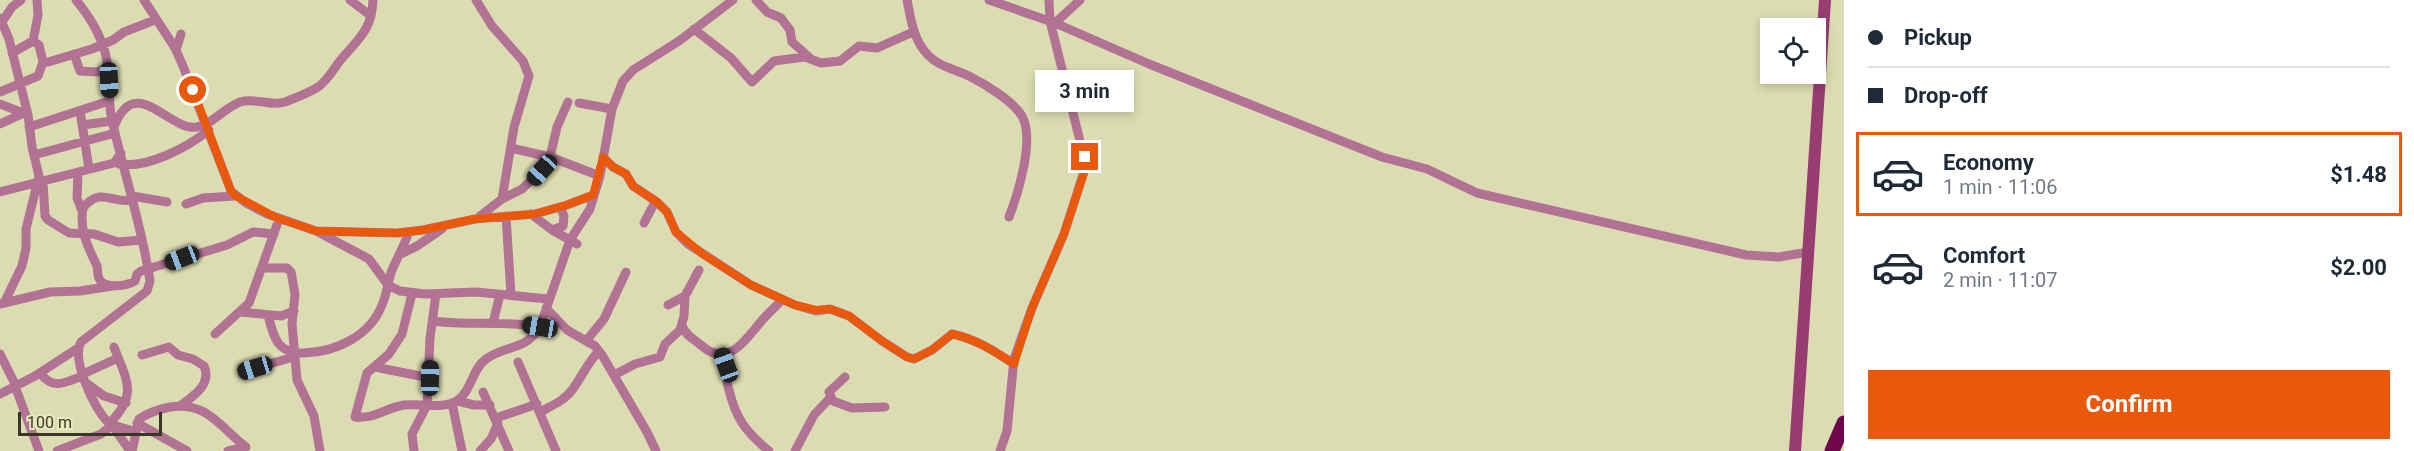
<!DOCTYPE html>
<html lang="en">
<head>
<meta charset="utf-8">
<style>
	body { margin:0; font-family:Roboto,sans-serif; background:#f2f2f3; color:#1f2937; height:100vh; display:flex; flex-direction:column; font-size:22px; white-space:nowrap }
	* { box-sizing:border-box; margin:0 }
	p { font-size:20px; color:#747a83 }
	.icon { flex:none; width:33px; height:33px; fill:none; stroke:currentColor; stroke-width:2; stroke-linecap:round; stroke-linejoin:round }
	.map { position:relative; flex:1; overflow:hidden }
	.sheet { display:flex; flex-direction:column; background:#fff; width:570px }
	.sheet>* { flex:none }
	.hud { display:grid; align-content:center; height:132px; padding:0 24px; background:#fff }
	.controls { position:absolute; left:1760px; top:18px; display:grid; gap:12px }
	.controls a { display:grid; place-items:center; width:66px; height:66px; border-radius:0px; background:#fff; box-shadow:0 3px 9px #0003; font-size:30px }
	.scale { position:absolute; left:18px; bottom:15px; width:144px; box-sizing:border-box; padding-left:6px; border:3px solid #373727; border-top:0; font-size:16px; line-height:21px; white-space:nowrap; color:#373727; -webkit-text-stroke:4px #e9e9bf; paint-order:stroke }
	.end { position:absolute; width:27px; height:27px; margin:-14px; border:8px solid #ea580c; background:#fff; box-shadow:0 0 0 3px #fff }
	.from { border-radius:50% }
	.bubble { position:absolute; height:42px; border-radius:0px; background:#fff; box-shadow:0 3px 9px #0003; font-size:20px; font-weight:700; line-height:42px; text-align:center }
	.car { position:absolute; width:18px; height:36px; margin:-18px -9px; border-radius:8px; box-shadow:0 0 4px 2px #0007; background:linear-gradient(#222 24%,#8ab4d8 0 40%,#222 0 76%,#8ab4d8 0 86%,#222 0) }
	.hud b { display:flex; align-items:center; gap:21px; height:57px; font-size:22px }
	.hud b+b { border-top:2px solid #e0e1e3 }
	.hud i { width:15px; height:15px; background:#1f2937 }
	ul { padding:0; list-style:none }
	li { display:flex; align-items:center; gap:18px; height:84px; margin:0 12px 9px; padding:0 12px; border:3px solid transparent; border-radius:0px }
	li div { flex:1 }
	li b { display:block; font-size:22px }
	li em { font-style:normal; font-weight:700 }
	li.selected { border-color:#ea580c }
	li>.icon { width:54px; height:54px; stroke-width:1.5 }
	.button { display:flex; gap:12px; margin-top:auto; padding:12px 24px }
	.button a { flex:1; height:69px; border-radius:0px; background:#ea580c; color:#fff; font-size:24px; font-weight:700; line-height:69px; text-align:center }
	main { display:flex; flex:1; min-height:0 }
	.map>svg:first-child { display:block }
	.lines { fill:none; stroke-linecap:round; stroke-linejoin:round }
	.minor { stroke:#b17293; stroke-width:9 }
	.secondary { stroke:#983d72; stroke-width:12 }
	.trunk { stroke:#6e064c; stroke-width:15 }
	.route { stroke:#ea580c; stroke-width:8 }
</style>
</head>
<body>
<main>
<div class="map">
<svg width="1844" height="451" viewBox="0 0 1844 451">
	<rect width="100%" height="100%" fill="#dcdcb2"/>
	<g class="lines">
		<path class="minor" d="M 76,0 C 93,21 106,43 108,70 C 110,86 108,104 112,120 C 124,174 142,226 150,281 L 147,291 L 81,342 C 71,359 94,409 108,422 C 114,427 127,429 135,431
			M 144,0 L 175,48 L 183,66 L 231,191 L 246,203 L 267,214 L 316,231 L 397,233 L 423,230 L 475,219 L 535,214 L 567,205 L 593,195
			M 350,0 L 371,16
			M 476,0 L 492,26 L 523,61 L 529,76 L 514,127 L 502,199 L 480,216
			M 756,0 L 767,12 L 781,18 L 790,30 L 792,42 L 809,57
			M 907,0 C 911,19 913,40 928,55 C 939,67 955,69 969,76 C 985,84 1015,102 1023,118 C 1034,142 1018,194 1009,217
			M 989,0 L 1055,23 L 1149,64 L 1382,157 L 1427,169 L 1477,193 L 1746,255 L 1779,257 L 1808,252
			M 0,18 L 9,39 L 28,115 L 32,147 L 39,176 L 26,229 L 26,248 L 22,266 L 4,303
			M 2,22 L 12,7 L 21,0
			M 1055,23 L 1080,0
			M 694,29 L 731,58 L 752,82 L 774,61 L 805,57 L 821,63 L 840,61 L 859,46 L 877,48 L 913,32
			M 33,41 L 39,45 L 43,62 L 48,62 L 92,49 L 113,40 L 124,32 L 155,20
			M 176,50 L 181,34
			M 12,53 L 33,41 L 38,15 L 37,0
			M 74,54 L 80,71 L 97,72 L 108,68
			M 0,92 L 38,76 L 43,62
			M 579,103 L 612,109
			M 0,104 L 28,115
			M 80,111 L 89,169
			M 0,124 L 24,113
			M 82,125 L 112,121
			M 29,127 L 109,101
			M 114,127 C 135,71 169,132 197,127 C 213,124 224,108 240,102 C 256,97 271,107 285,102 C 295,98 309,93 318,87 C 327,81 333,70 339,62 C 357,40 372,31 373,0
			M 511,148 L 550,157 L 600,176
			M 34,155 L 115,133
			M 603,157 L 613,167 L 626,174 L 633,186 L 657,202 L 667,212 L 676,232 L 688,244 L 751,285 L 795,305 L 816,311 L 830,309 L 849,316 L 882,341 L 907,357 L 914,359 L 932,350 L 952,334 C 976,339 994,351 1014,364
			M 119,164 C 147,169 188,147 209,130
			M 78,172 L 77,198 L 82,211
			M 43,182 L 45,216 L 48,220 L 69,233 L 94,234 L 118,242 L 142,240
			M 0,192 L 114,163 L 121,153
			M 132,196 L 167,202
			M 502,199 L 522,189 L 542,170 L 550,157 L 557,127 L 568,102
			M 133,200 C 111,204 101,186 83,208 C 79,230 88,247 97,266 C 98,270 97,277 100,280 C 106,289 127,286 135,281 L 137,274 L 141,271 L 227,245 L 253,232 L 274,234
			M 186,204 L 203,198 L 235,196
			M 531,214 L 552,230 L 577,244
			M 506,216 L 511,295
			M 644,223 L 654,204 L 653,199
			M 552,230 L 563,226 L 564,216 L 560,207
			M 318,232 L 369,259 L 388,285 L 400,291 L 425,294 L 476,292 L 548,299
			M 401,254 L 417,246 L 442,229
			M 262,268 L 287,268 L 291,272 L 295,294 L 292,324 L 297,380 L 314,416 L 320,451
			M 412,294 L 402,334 L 389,354 L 367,373 L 355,417 C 376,419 385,408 404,405 C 420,403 444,410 458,400 C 472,390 472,369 486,359 C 507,344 524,352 540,327 L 570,240 L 590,209 L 600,176 L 612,109 L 623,81 L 633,70 L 679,41 L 733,0
			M 0,304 L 50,292 L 80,291 L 112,286
			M 668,305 L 685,296 L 699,270
			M 546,308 L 567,330 L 595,346 L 602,355 L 647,432 L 656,451
			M 241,312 L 281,316 L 294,311
			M 268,315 C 274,338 277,354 304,353 C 336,352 370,336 382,305 C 387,294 388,281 392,270 C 398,257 404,245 409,232
			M 433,321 C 468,326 504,320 540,327
			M 493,323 L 500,294
			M 682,326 C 686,336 694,339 702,346 C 727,367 743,343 759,324 C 765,316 772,310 779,303
			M 215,334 L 249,303 L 279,219
			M 586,341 L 604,319 L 626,272
			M 721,353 C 726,366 725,378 729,390 C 736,419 746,432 769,451
			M 0,354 L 16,386
			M 142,355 L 169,347 L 178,355 L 193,359 L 204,366 C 212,384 194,396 180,406
			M 518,362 L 556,451
			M 375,367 L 430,378
			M 244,371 L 294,357
			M 40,373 C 54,391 65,382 83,376
			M 83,374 L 118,358
			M 614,375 L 635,364 L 660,357 L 665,344 L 680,330 L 684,316 L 685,296
			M 845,377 L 829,392 L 833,401 L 852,408 L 885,407
			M 86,383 L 104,396 L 126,403
			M 15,386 L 39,451
			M 483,392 L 509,451
			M 0,394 L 35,376 L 78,348
			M 457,401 L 474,405 L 490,405
			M 452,403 L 462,451
			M 540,412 C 551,406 564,401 572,390 C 582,377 587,363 599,351
			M 496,418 L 537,404
			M 110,423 C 138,394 127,381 114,347
			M 137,423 L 187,451
			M 57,451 L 101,434 L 112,425 L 130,451
			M 132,451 L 139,419 C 148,413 160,409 170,407 C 207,401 220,427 246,447
			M 228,451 L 246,447
			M 414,451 L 412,434 L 427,405 L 430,338 L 436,294
			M 480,451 L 491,439 L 498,423
			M 795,451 L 814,415 L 830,398
			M 1000,451 L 1007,431 L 1014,359 L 1032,308 L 1064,234 L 1086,165 L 1050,21 L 1049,0"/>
		<path class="secondary" d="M 1795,451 L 1825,0"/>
		<path class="trunk" d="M 1832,451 L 1844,423"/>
	</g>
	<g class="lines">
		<path class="route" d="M 193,90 L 231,191 L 236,196 L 277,218 L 316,231 L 397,233 L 423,230 L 475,219 L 535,214 L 567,205 L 593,195 L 603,157 L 613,167 L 626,174 L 633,186 L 657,202 L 667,212 L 676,232 L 704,255 L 751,285 L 795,305 L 816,310 L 830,309 L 849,316 L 882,341 L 907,357 L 914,359 L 932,350 L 952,334 C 976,339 994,351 1014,364 L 1032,308 L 1064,234 L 1085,170 L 1085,157"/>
	</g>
</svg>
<div class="controls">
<a><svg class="icon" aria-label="locate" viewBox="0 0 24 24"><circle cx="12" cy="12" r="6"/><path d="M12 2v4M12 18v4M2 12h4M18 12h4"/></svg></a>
</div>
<div class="scale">100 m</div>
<i class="end from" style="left:193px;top:90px"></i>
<i class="end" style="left:1085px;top:157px"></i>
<div class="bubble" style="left:1035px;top:70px;width:99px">3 min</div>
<i class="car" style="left:109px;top:80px;rotate:177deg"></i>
<i class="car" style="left:542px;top:170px;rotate:222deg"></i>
<i class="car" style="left:182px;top:258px;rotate:249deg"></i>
<i class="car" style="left:540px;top:327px;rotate:280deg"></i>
<i class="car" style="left:726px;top:365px;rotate:340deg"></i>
<i class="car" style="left:255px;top:368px;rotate:253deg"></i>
<i class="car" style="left:430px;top:378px;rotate:1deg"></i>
</div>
<section class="sheet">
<div class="hud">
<b><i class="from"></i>Pickup</b>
<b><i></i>Drop-off</b>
</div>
<ul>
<li class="selected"><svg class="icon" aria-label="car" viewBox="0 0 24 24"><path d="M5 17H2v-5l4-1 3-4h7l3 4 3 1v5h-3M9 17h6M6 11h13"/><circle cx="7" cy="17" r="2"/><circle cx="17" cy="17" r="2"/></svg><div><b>Economy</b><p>1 min · 11:06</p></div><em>$1.48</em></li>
<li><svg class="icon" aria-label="car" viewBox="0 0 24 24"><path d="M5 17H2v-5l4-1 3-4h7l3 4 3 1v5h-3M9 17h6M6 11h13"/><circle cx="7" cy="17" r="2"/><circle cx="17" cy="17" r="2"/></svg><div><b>Comfort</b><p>2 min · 11:07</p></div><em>$2.00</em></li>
</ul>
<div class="button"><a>Confirm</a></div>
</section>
</main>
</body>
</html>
